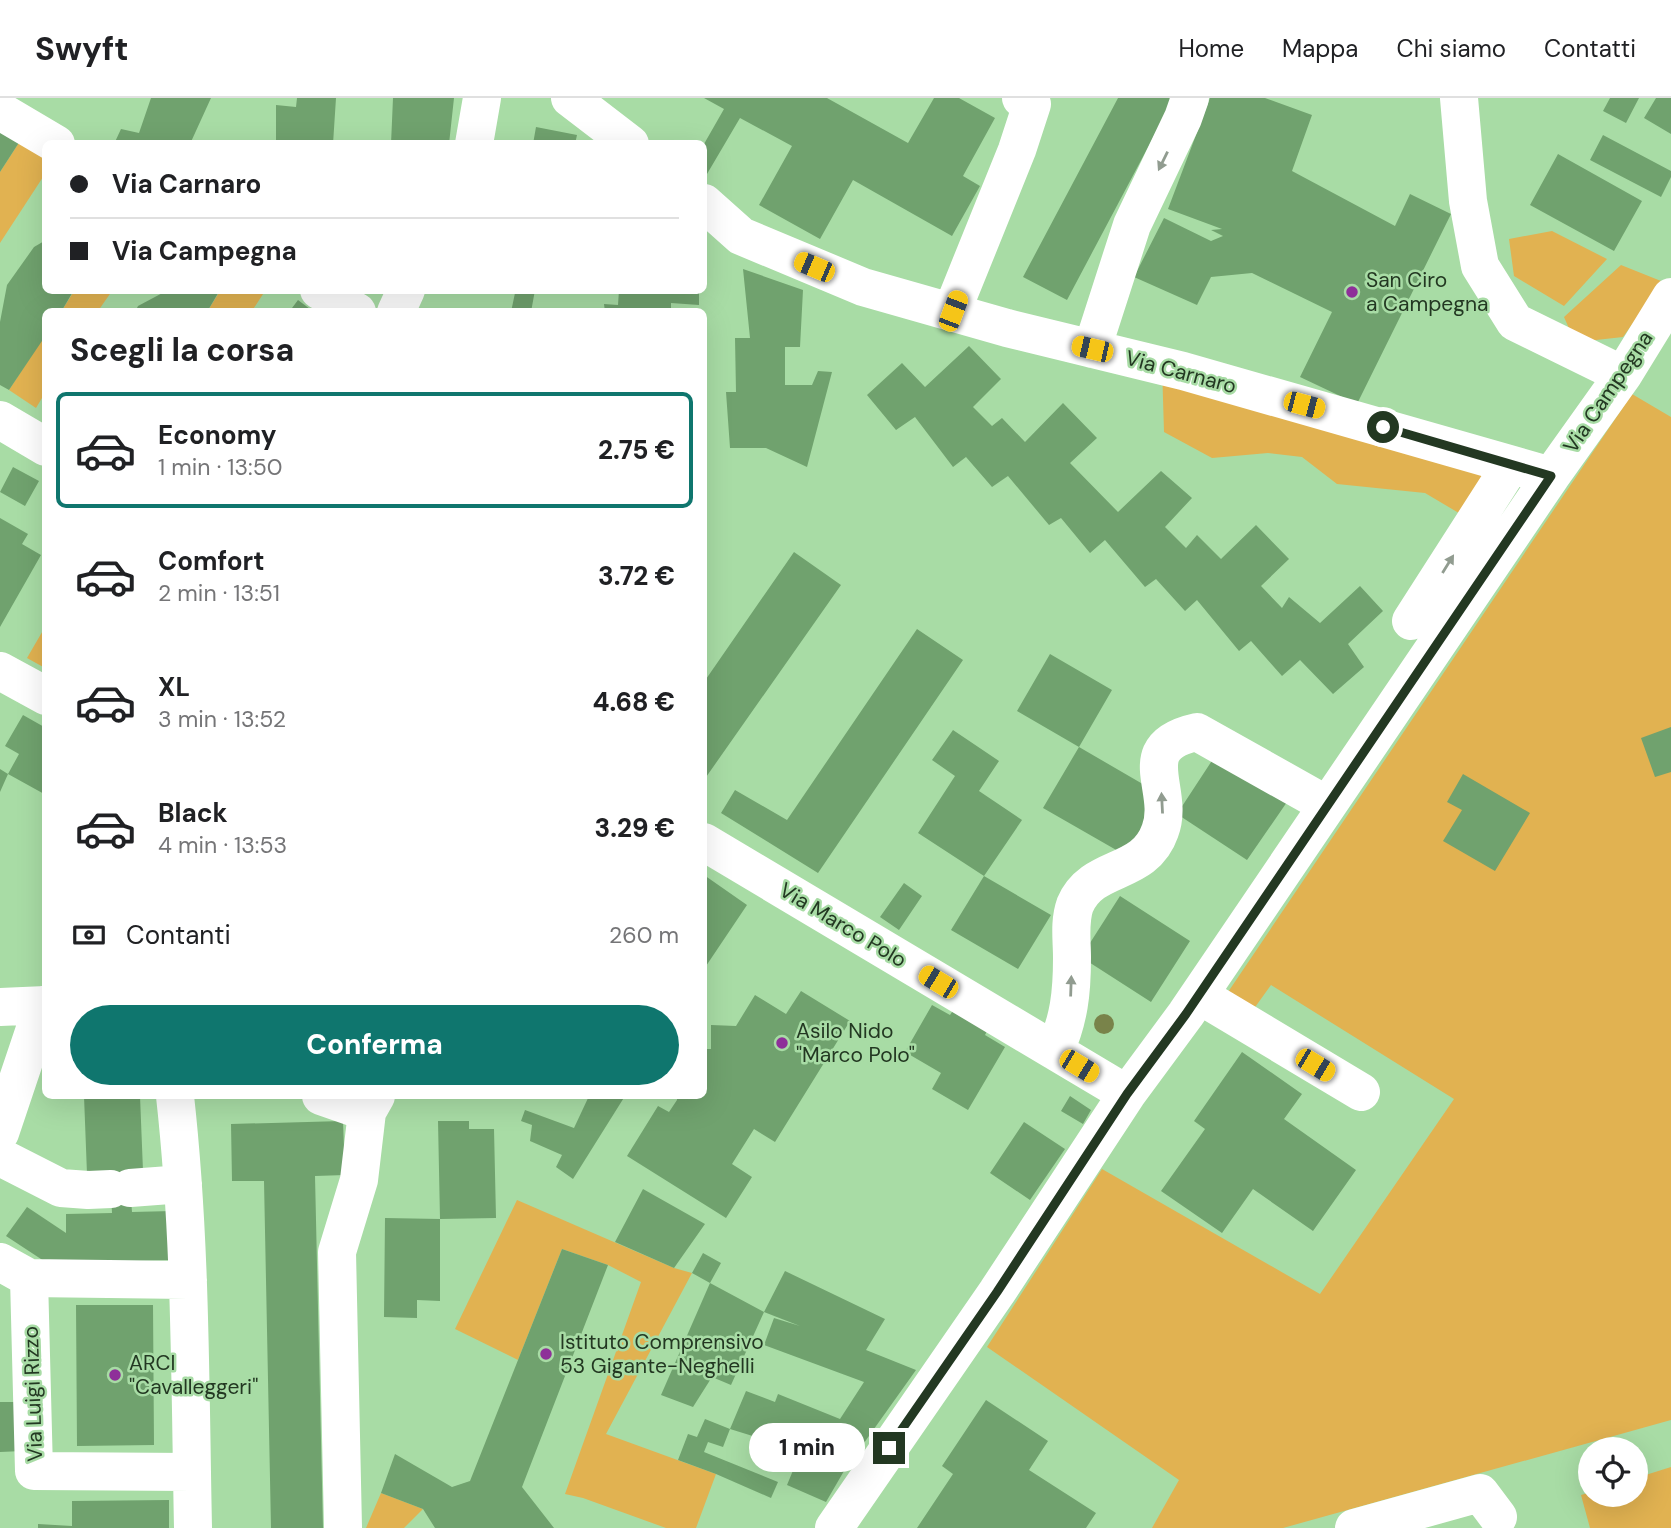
<!DOCTYPE html>
<html lang="it">
<head>
<meta charset="utf-8">
<style>
	body { margin:0; font-family:"DM Sans",sans-serif; background:#f2f2f2; color:#202124; height:100vh; display:flex; flex-direction:column; font-size:26px; white-space:nowrap }
	* { box-sizing:border-box; margin:0 }
	p { font-size:23px; color:#757577 }
	.icon { flex:none; width:38px; height:38px; fill:none; stroke:currentColor; stroke-width:2; stroke-linecap:round; stroke-linejoin:round }
	.map { position:relative; flex:1; overflow:hidden }
	.sheet { position:absolute; left:42px; top:210px; width:665px; height:791px; display:flex; flex-direction:column; background:#fff; border-radius:10px; box-shadow:0 7px 28px #0002 }
	.sheet>* { flex:none }
	.guide { position:absolute; left:42px; top:42px; width:665px; height:154px; border-radius:10px; box-shadow:0 7px 28px #0002; display:grid; align-content:center; height:154px; padding:0 28px; background:#fff }
	.controls { position:absolute; left:1578px; top:1339px; display:grid; gap:14px }
	.controls a { display:grid; place-items:center; width:70px; height:70px; border-radius:50%; background:#fff; box-shadow:0 7px 28px #0002; font-size:35px }
	.end { position:absolute; width:32px; height:32px; margin:-16px; border:9px solid #233822; background:#fff; box-shadow:0 0 0 4px #fff }
	.from { border-radius:50% }
	.bubble { position:absolute; height:49px; border-radius:24px; background:#fff; box-shadow:0 7px 28px #0002; font-size:23px; font-weight:800; line-height:49px; text-align:center }
	.car { position:absolute; width:21px; height:42px; margin:-21px -10px; border-radius:9px; box-shadow:0 0 5px 2px #0007; background:linear-gradient(#f5c518 24%,#345 0 40%,#f5c518 0 76%,#345 0 86%,#f5c518 0) }
	.guide b { display:flex; align-items:center; gap:24px; height:66px; font-size:26px }
	.guide b+b { border-top:2px solid #e0e0e0 }
	.guide i { width:18px; height:18px; background:#202124 }
	ul { padding:0; list-style:none }
	li { display:flex; align-items:center; gap:21px; height:116px; margin:0 14px 10px; padding:0 14px; border:4px solid transparent; border-radius:10px }
	li div { flex:1 }
	li b { display:block; font-size:26px }
	li em { font-style:normal; font-weight:800 }
	li.on { border-color:#0f766e }
	li>.icon { width:63px; height:63px; stroke-width:1.5 }
	h2 { padding:0 28px; font-size:32px; line-height:84px }
	.pay { display:flex; align-items:center; gap:18px; height:77px; padding:0 28px; font-size:26px }
	.pay p { margin-inline-start:auto }
	.action { display:flex; gap:14px; margin-top:auto; padding:14px 28px }
	.action a { flex:1; height:80px; border-radius:42px; background:#0f766e; color:#fff; font-size:28px; font-weight:800; line-height:80px; text-align:center }
	header { display:flex; align-items:center; gap:42px; box-sizing:border-box; height:98px; padding:0 35px; background:#fff; border-bottom:2px solid #e0e0e0 }
	header strong { font-size:33px }
	nav { display:flex; gap:38px; margin-inline-start:auto; font-size:24px }
	.map>svg:first-child { display:block }
	.green { fill:#e1b251 }
	.building { fill:#70a26e }
	.lines { fill:none; stroke-linecap:round; stroke-linejoin:round }
	.minor { stroke:#fff; stroke-width:38 }
	.tree { fill:#79834a }
	.oneway { fill:#919c90 }
	.route { stroke:#233822; stroke-width:9 }
	.poi-dot { fill:#8e3099; stroke:#a8dca5; stroke-width:2.5 }
	.labels { text-anchor:middle; dominant-baseline:central; stroke-width:5; stroke-linejoin:round; paint-order:stroke }
	.poi-label { font-size:21px; fill:#233822; stroke:#a8dca5; text-anchor:start }
	.street-label { font-size:21px; fill:#233822; stroke:#a8dca5 }
</style>
</head>
<body>
<header>
<strong>Swyft</strong>
<nav><a>Home</a><a>Mappa</a><a>Chi siamo</a><a>Contatti</a></nav>
</header>
<div class="map">
<svg width="1671" height="1430" viewBox="0 0 1671 1430">
	<rect width="100%" height="100%" fill="#a8dca5"/>
	<path class="green" d="M 22,40 L 45,55 L 45,76 L 0,145 L 0,74 Z
		M 1552,133 L 1607,161 L 1564,208 L 1514,178 L 1509,141 Z
		M 1621,167 L 1671,187 L 1641,214 L 1623,239 L 1587,243 L 1571,235 L 1564,219 Z
		M 74,193 L 112,193 L 98,213 L 61,214 Z
		M 220,193 L 265,193 L 252,213 L 207,214 Z
		M 45,237 L 45,295 L 36,310 L 9,292 Z
		M 1162,268 L 1511,367 L 1474,424 L 1425,395 L 1337,386 L 1302,359 L 1268,355 L 1212,360 L 1164,334 Z
		M 1632,296 L 1671,319 L 1671,1322 L 1283,1430 L 1152,1430 L 1179,1382 L 987,1249 L 1102,1071 L 1320,1196 L 1454,1001 L 1271,887 L 1253,912 L 1226,897 Z
		M 45,529 L 45,570 L 27,560 Z
		M 517,1102 L 674,1170 L 692,1175 L 606,1336 L 716,1376 L 696,1430 L 666,1430 L 583,1400 L 565,1396 L 641,1184 L 608,1167 L 562,1151 L 518,1262 L 455,1231 Z
		M 1671,1369 L 1671,1430 L 1590,1430 L 1581,1397 L 1591,1394 L 1591,1396 L 1636,1396 L 1636,1380 Z
		M 381,1395 L 423,1411 L 404,1430 L 366,1430 Z"/>
	<path class="building" d="M 151,0 L 211,0 L 190,46 L 114,46 L 121,31 L 139,35 Z
		M 297,0 L 336,0 L 333,46 L 276,46 L 276,7 L 296,9 Z
		M 393,0 L 454,0 L 449,46 L 391,46 Z
		M 704,0 L 827,0 L 908,45 L 934,0 L 959,0 L 995,20 L 963,78 L 980,88 L 952,138 L 853,82 L 820,141 L 759,107 L 792,48 L 740,20 L 707,76 L 704,74 L 704,46 L 724,11 Z
		M 1118,0 L 1169,0 L 1173,2 L 1067,202 L 1023,179 Z
		M 1210,0 L 1265,0 L 1312,17 L 1292,73 L 1395,128 L 1410,96 L 1451,116 L 1357,306 L 1300,279 L 1332,214 L 1252,175 L 1211,179 L 1197,207 L 1134,179 L 1164,120 L 1211,143 L 1223,138 L 1211,132 L 1222,131 L 1168,111 Z
		M 1610,0 L 1639,0 L 1626,25 L 1603,13 Z
		M 1656,0 L 1671,0 L 1671,36 L 1644,20 Z
		M 0,26 L 22,40 L 0,74 Z
		M 536,29 L 577,37 L 575,46 L 533,46 Z
		M 1603,37 L 1671,73 L 1671,79 L 1661,99 L 1590,62 Z
		M 1558,56 L 1642,103 L 1614,153 L 1530,107 Z
		M 46,142 L 46,192 L 74,192 L 61,214 L 46,214 L 46,237 L 9,292 L 0,287 L 0,224 L 7,187 L 34,149 Z
		M 743,171 L 803,192 L 800,249 L 785,249 L 785,287 L 812,287 L 818,273 L 832,274 L 807,369 L 766,350 L 730,350 L 726,294 L 736,294 L 735,240 L 750,240 Z
		M 168,192 L 220,192 L 207,214 L 135,214 L 138,208 Z
		M 508,192 L 535,192 L 531,214 L 511,214 L 515,195 Z
		M 619,192 L 699,192 L 699,207 L 671,205 L 671,214 L 605,214 L 604,206 L 618,207 Z
		M 298,202 L 314,214 L 289,214 Z
		M 969,248 L 1001,281 L 973,309 L 992,328 L 1002,320 L 1025,344 L 1063,305 L 1097,340 L 1070,365 L 1118,414 L 1161,373 L 1192,400 L 1165,429 L 1186,450 L 1197,437 L 1221,461 L 1256,427 L 1289,461 L 1261,488 L 1282,510 L 1289,499 L 1320,525 L 1360,488 L 1383,513 L 1348,546 L 1364,569 L 1333,596 L 1300,562 L 1282,578 L 1251,543 L 1239,553 L 1197,502 L 1185,513 L 1156,481 L 1145,489 L 1105,442 L 1090,455 L 1061,420 L 1049,427 L 1008,378 L 992,389 L 966,359 L 953,369 L 915,319 L 896,332 L 867,297 L 902,265 L 925,289 Z
		M 13,369 L 39,383 L 25,408 L 0,394 Z
		M 0,420 L 28,436 L 22,446 L 41,457 L 0,529 Z
		M 794,454 L 841,487 L 704,682 L 704,584 Z
		M 917,531 L 963,562 L 818,775 L 721,715 L 735,692 L 787,722 Z
		M 1050,556 L 1112,592 L 1079,649 L 1017,613 Z
		M 23,617 L 46,630 L 46,697 L 8,676 L 19,656 L 5,648 Z
		M 1671,629 L 1671,674 L 1655,679 L 1641,640 Z
		M 953,632 L 999,663 L 979,693 L 1022,722 L 984,778 L 918,735 L 955,678 L 932,662 Z
		M 1079,649 L 1153,692 L 1153,736 L 1118,753 L 1043,710 Z
		M 1215,658 L 1287,704 L 1247,762 L 1177,716 Z
		M 0,671 L 8,676 L 0,694 Z
		M 1463,676 L 1530,715 L 1495,773 L 1443,743 L 1462,712 L 1447,704 Z
		M 704,777 L 747,807 L 704,871 Z
		M 984,778 L 1051,817 L 1018,871 L 951,832 Z
		M 904,785 L 922,798 L 899,832 L 880,819 Z
		M 1120,798 L 1190,843 L 1151,904 L 1081,859 Z
		M 801,893 L 850,923 L 775,1044 L 754,1031 L 732,1066 L 752,1079 L 726,1120 L 627,1058 L 658,1008 L 669,1014 L 677,1002 L 677,998 L 704,998 L 704,951 L 711,951 L 711,927 L 736,928 L 755,897 L 786,916 Z
		M 932,907 L 950,917 L 954,911 L 988,931 L 985,937 L 1005,949 L 968,1012 L 932,991 L 941,975 L 905,954 Z
		M 1242,954 L 1302,996 L 1284,1021 L 1356,1072 L 1313,1133 L 1253,1091 L 1222,1135 L 1161,1093 L 1205,1031 L 1194,1023 Z
		M 84,998 L 140,998 L 143,1073 L 129,1074 L 132,1114 L 173,1113 L 174,1162 L 67,1165 L 44,1163 L 6,1138 L 27,1109 L 66,1135 L 66,1116 L 112,1115 L 110,1075 L 87,1076 Z
		M 589,998 L 625,998 L 573,1081 L 556,1069 L 562,1057 L 530,1043 L 532,1027 L 521,1023 L 525,1012 L 574,1030 Z
		M 1070,998 L 1091,1012 L 1083,1026 L 1061,1013 Z
		M 343,1023 L 345,1077 L 315,1078 L 323,1430 L 271,1430 L 264,1083 L 232,1083 L 231,1026 Z
		M 438,1023 L 469,1023 L 469,1031 L 494,1031 L 496,1120 L 440,1121 Z
		M 1024,1024 L 1065,1051 L 1030,1102 L 990,1075 Z
		M 643,1091 L 705,1126 L 674,1170 L 615,1144 Z
		M 385,1120 L 440,1121 L 440,1203 L 417,1202 L 417,1220 L 384,1219 Z
		M 562,1151 L 608,1167 L 522,1389 L 554,1430 L 435,1430 L 423,1411 L 381,1395 L 395,1356 L 452,1389 L 470,1383 Z
		M 703,1155 L 721,1165 L 710,1185 L 692,1175 Z
		M 785,1173 L 885,1221 L 866,1252 L 916,1272 L 844,1373 L 826,1404 L 787,1387 L 801,1353 L 730,1331 L 723,1349 L 708,1344 L 704,1354 L 778,1384 L 771,1400 L 716,1376 L 678,1362 L 688,1336 L 697,1339 L 705,1321 L 730,1331 L 746,1293 L 775,1304 L 778,1296 L 840,1321 L 864,1284 L 764,1247 L 774,1220 L 800,1228 L 764,1214 Z
		M 710,1185 L 764,1214 L 731,1287 L 712,1279 L 693,1309 L 661,1297 Z
		M 76,1207 L 153,1207 L 154,1347 L 77,1348 Z
		M 986,1302 L 1048,1343 L 1029,1372 L 1096,1415 L 1086,1430 L 917,1430 L 953,1376 L 942,1368 Z
		M 0,1304 L 21,1304 L 23,1353 L 0,1354 Z
		M 169,1402 L 169,1430 L 38,1430 L 38,1426 L 72,1428 L 72,1403 Z"/>
	<g class="lines">
		<path class="minor" d="M 570,0 L 630,46
			M 1459,0 L 1468,103 L 1480,168 L 1515,224 L 1623,277
			M 0,13 L 56,46
			M 474,46 L 482,0
			M 704,105 L 741,138 L 863,189 L 1007,230 L 1183,273 L 1551,378
			M 319,192 L 357,214
			M 952,213 L 1017,52 L 1032,6 L 1021,0
			M 396,214 L 406,192
			M 1092,251 L 1132,127 L 1183,20 L 1190,0
			M 0,322 L 46,349
			M 1411,523 L 1511,367
			M 0,573 L 46,598
			M 704,744 L 1127,996
			M 1199,897 L 1361,994
			M 0,909 L 46,907
			M 1055,953 C 1069,921 1072,895 1072,860 C 1072,842 1069,824 1075,807 C 1093,765 1144,779 1160,733 C 1176,691 1129,649 1197,634 L 1327,707
			M 175,998 C 191,1141 190,1286 193,1430
			M 321,998 L 367,1014
			M 0,1035 L 43,907
			M 0,1059 L 61,1090 L 88,1092 L 111,1091
			M 130,1090 L 183,1086
			M 0,1164 L 29,1180 L 188,1182
			M 29,1180 L 34,1373 L 192,1374
			M 343,1430 L 337,1154 L 359,1082 L 367,1014 L 376,998
			M 834,1430 L 997,1194 L 1127,996 L 1186,916 L 1551,378 L 1623,277 L 1671,199
			M 1354,1430 L 1480,1395 L 1498,1419"/>
	</g>
	<circle class="tree" cx="1104" cy="926" r="10"/>
	<defs><path id="oneway-solid" d="M-6-.8H1V-3.2L6.5 0L1 3.2V.8H-6Z" transform="scale(1.75)"/></defs>
	<g class="oneway">
		<use href="#oneway-solid" transform="translate(1163 63) rotate(116)"/>
		<use href="#oneway-solid" transform="translate(1448 466) rotate(-58)"/>
		<use href="#oneway-solid" transform="translate(1162 705) rotate(-93)"/>
		<use href="#oneway-solid" transform="translate(1071 888) rotate(-88)"/>
	</g>
	<g class="lines">
		<path class="route" d="M 889,1350 L 997,1194 L 1127,996 L 1186,916 L 1551,378 L 1383,329"/>
	</g>
	<g class="poi-dot">
		<circle cx="1352" cy="194" r="7"/>
		<circle cx="782" cy="945" r="7"/>
		<circle cx="546" cy="1256" r="7"/>
		<circle cx="115" cy="1277" r="7"/>
	</g>
	<g class="labels">
		<g class="poi-label">
			<text x="1366" y="182">San Ciro<tspan x="1366" dy="24">a Campegna</tspan></text>
			<text x="796" y="933">Asilo Nido<tspan x="796" dy="24">"Marco Polo"</tspan></text>
			<text x="560" y="1244">Istituto Comprensivo<tspan x="560" dy="24">53 Gigante-Neghelli</tspan></text>
			<text x="129" y="1265">ARCI<tspan x="129" dy="24">"Cavalleggeri"</tspan></text>
		</g>
		<g class="street-label">
			<text transform="translate(1181 274) rotate(15)">Via Carnaro</text>
			<text transform="translate(1608 294) rotate(-56)">Via Campegna</text>
			<text transform="translate(843 827) rotate(31)">Via Marco Polo</text>
			<text transform="translate(33 1296) rotate(-92)">Via Luigi Rizzo</text>
		</g>
	</g>
</svg>
<div class="controls">
<a><svg class="icon" aria-label="locate" viewBox="0 0 24 24"><circle cx="12" cy="12" r="6"/><path d="M12 2v4M12 18v4M2 12h4M18 12h4"/></svg></a>
</div>
<i class="end from" style="left:1383px;top:329px"></i>
<i class="end" style="left:889px;top:1350px"></i>
<div class="bubble" style="left:749px;top:1325px;width:116px">1 min</div>
<i class="car" style="left:814px;top:169px;rotate:293deg"></i>
<i class="car" style="left:953px;top:213px;rotate:21deg"></i>
<i class="car" style="left:1092px;top:251px;rotate:283deg"></i>
<i class="car" style="left:1304px;top:307px;rotate:105deg"></i>
<i class="car" style="left:938px;top:884px;rotate:301deg"></i>
<i class="car" style="left:1315px;top:967px;rotate:121deg"></i>
<i class="car" style="left:1079px;top:968px;rotate:121deg"></i>
<div class="guide">
<b><i class="from"></i>Via Carnaro</b>
<b><i></i>Via Campegna</b>
</div>
<section class="sheet">
<h2>Scegli la corsa</h2>
<ul>
<li class="on"><svg class="icon" aria-label="car" viewBox="0 0 24 24"><path d="M5 17H2v-5l4-1 3-4h7l3 4 3 1v5h-3M9 17h6M6 11h13"/><circle cx="7" cy="17" r="2"/><circle cx="17" cy="17" r="2"/></svg><div><b>Economy</b><p>1 min · 13:50</p></div><em>2.75 €</em></li>
<li><svg class="icon" aria-label="car" viewBox="0 0 24 24"><path d="M5 17H2v-5l4-1 3-4h7l3 4 3 1v5h-3M9 17h6M6 11h13"/><circle cx="7" cy="17" r="2"/><circle cx="17" cy="17" r="2"/></svg><div><b>Comfort</b><p>2 min · 13:51</p></div><em>3.72 €</em></li>
<li><svg class="icon" aria-label="car" viewBox="0 0 24 24"><path d="M5 17H2v-5l4-1 3-4h7l3 4 3 1v5h-3M9 17h6M6 11h13"/><circle cx="7" cy="17" r="2"/><circle cx="17" cy="17" r="2"/></svg><div><b>XL</b><p>3 min · 13:52</p></div><em>4.68 €</em></li>
<li><svg class="icon" aria-label="car" viewBox="0 0 24 24"><path d="M5 17H2v-5l4-1 3-4h7l3 4 3 1v5h-3M9 17h6M6 11h13"/><circle cx="7" cy="17" r="2"/><circle cx="17" cy="17" r="2"/></svg><div><b>Black</b><p>4 min · 13:53</p></div><em>3.29 €</em></li>
</ul>
<div class="pay"><svg class="icon" aria-label="cash" viewBox="0 0 24 24"><path d="M3 7h18v10H3z"/><circle cx="12" cy="12" r="2"/></svg>Contanti<p>260 m</p></div>
<div class="action"><a>Conferma</a></div>
</section>
</div>
</body>
</html>
